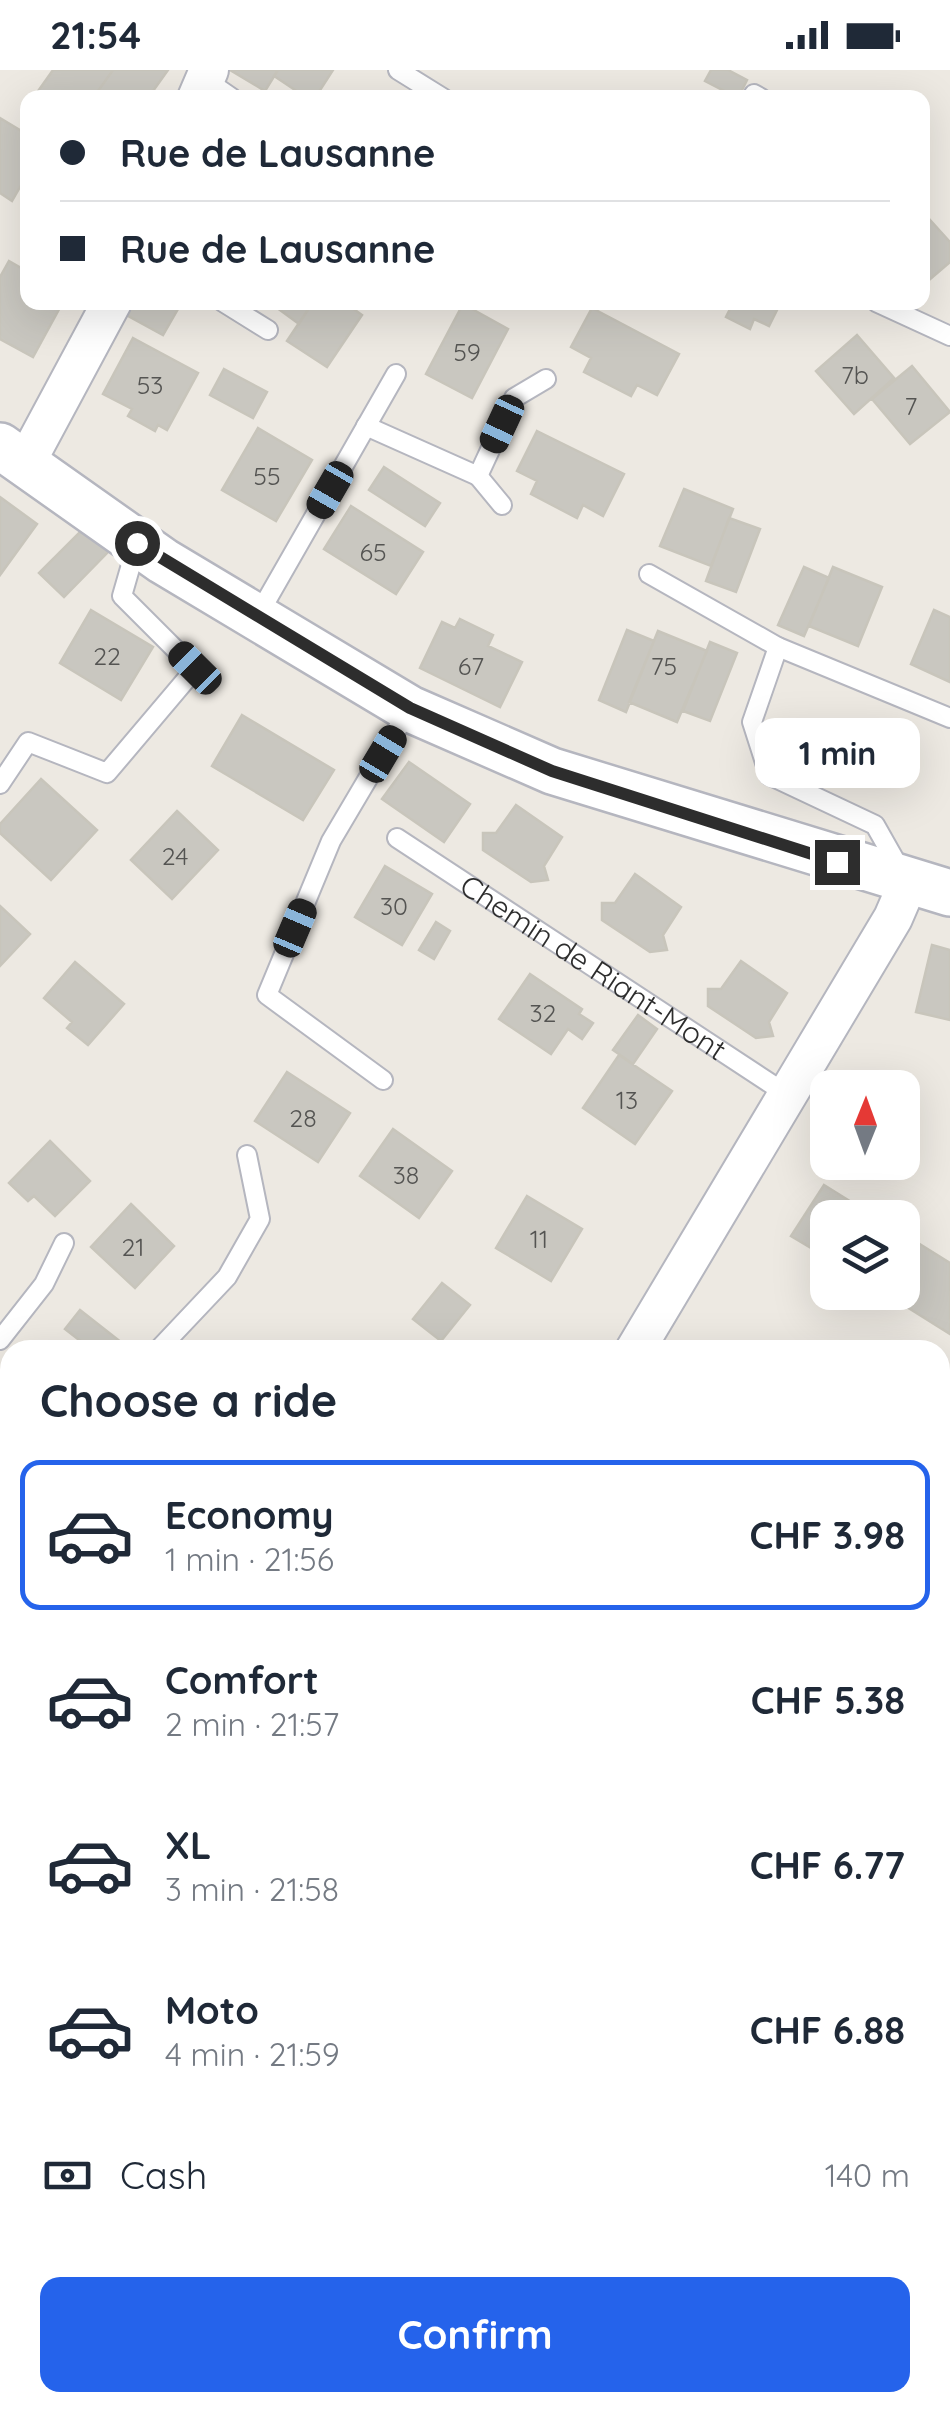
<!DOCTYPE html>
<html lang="en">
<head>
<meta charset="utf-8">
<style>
	body { margin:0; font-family:Quicksand,sans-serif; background:#f6f6f7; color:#1f2937; height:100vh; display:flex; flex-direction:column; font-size:38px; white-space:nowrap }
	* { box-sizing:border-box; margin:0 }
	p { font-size:32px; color:#747a83 }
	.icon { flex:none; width:55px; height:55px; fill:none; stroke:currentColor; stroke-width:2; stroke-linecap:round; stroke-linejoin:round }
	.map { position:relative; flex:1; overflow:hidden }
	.details { position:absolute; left:0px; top:1270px; width:950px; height:1072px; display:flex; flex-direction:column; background:#fff; border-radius:30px 30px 0 0; box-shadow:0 10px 40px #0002 }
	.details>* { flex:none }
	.hud { position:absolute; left:20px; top:20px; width:910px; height:220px; border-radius:20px; box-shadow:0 10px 40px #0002; display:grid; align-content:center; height:220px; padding:0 40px; background:#fff }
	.needle { width:65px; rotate:1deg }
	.tools { position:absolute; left:810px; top:1000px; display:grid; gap:20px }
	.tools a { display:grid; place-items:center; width:110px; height:110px; border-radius:20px; background:#fff; box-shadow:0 10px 40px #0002; font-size:50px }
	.end { position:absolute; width:45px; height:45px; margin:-22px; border:12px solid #2d2d2d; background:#fff; box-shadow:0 0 0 5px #fff }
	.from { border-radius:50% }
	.bubble { position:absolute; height:70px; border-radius:20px; background:#fff; box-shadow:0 10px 40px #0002; font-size:32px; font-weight:700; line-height:70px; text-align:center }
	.car { position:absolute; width:30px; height:60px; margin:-30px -15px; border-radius:12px; box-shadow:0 0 8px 2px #0007; background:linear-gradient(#222 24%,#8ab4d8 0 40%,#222 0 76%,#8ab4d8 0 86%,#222 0) }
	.hud b { display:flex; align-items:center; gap:35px; height:95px; font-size:38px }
	.hud b+b { border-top:2px solid #e0e1e3 }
	.hud i { width:25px; height:25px; background:#1f2937 }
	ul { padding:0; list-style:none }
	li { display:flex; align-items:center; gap:30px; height:150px; margin:0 20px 15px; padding:0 20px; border:5px solid transparent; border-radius:20px }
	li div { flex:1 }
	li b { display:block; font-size:38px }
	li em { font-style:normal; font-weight:700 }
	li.current { border-color:#2563eb }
	li>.icon { width:90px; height:90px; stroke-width:1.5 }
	h2 { padding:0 40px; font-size:45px; line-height:120px }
	.pay { display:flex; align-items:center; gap:25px; height:110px; padding:0 40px; font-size:38px }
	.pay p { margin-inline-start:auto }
	.action { display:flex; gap:20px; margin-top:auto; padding:20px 40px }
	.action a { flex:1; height:115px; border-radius:20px; background:#2563eb; color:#fff; font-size:40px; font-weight:700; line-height:115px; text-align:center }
	.status { display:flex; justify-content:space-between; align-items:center; height:70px; padding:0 50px; background:#fff; direction:ltr }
	.status svg { height:28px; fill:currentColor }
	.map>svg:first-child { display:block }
	.building { fill:#c9c7c0; stroke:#c8c5bb; stroke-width:2.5 }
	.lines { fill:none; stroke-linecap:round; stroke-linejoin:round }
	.service-casing { stroke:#b5b6bf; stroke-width:22 }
	.minor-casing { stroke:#b5b6bf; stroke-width:42 }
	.tertiary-casing { stroke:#b5b6bf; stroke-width:50 }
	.path { stroke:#c8c8c8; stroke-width:6; stroke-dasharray:8 5; stroke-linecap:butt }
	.service { stroke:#fff; stroke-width:18 }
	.minor { stroke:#fff; stroke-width:38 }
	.tertiary { stroke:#fff; stroke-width:45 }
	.route { stroke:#2d2d2d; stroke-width:12 }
	.labels { text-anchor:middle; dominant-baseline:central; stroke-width:8; stroke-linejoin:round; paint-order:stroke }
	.number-label { font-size:25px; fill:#545452 }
	.street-label { font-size:30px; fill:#2d2d2d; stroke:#fff }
</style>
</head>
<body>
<div class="status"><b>21:54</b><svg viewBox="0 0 49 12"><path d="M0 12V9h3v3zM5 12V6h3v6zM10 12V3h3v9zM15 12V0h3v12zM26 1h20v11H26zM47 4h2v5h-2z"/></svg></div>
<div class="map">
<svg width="950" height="2342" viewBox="0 0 950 2342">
	<rect width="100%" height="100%" fill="#ede9e2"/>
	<path class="building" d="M 53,0 L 113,0 L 93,28 L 41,28 L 36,24 Z
		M 113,0 L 168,0 L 148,28 L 93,28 Z
		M 230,0 L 278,0 L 265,21 Z
		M 278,0 L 333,0 L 315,28 L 307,28 L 274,6 Z
		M 711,0 L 728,0 L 747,10 L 738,28 L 705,11 Z
		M 0,48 L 28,65 L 28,103 L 12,131 L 0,123 Z
		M 922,141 L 950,172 L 950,192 L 922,216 Z
		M 9,191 L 28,202 L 28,232 L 63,232 L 33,287 L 0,269 L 0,207 Z
		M 124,232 L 182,232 L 163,265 L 119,241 Z
		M 269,232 L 313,232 L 299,254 Z
		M 313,232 L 344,232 L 362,245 L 327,297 L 287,271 Z
		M 722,232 L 781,232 L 769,256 L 754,249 L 750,259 L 726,247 L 731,237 Z
		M 463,234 L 508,259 L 472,328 L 426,304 Z
		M 592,238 L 679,284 L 657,325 L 637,315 L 631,326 L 584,302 L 591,288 L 571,277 Z
		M 857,265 L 894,308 L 854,344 L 816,301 Z
		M 133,268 L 198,303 L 167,360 L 158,355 L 155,361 L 128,346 L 132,339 L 103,324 Z
		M 912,296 L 950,342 L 910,374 L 872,329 Z
		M 224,299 L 267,322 L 253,348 L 210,325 Z
		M 258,358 L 312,390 L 276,451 L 222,420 Z
		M 537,361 L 624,404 L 603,446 L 583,435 L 577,448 L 531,424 L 537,411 L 517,401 Z
		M 384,397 L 440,433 L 425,456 L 369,420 Z
		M 684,419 L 733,439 L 711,496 L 660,476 Z
		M 0,427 L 37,454 L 0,505 Z
		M 351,436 L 423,482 L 396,524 L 324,479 Z
		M 729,448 L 760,459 L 736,522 L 706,511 Z
		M 84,458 L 108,482 L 64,527 L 39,503 Z
		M 804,497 L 829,508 L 804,566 L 778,555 Z
		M 833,497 L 882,517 L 858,576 L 809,556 Z
		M 91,540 L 153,577 L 121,630 L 60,593 Z
		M 934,540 L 950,547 L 950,612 L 911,594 Z
		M 460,549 L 493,565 L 488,576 L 522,592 L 500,637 L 420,598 L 442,552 L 455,558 Z
		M 627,560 L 654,571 L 626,642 L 599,630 Z
		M 658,561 L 707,581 L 677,652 L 629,632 Z
		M 710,572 L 737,583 L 710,651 L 683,641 Z
		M 242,645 L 334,700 L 303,750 L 212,696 Z
		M 409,692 L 470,734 L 444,772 L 382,729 Z
		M 41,709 L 97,760 L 51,810 L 0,763 L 0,754 Z
		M 516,735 L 562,767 L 544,796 L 548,810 L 531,812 L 483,780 L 483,763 L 496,763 Z
		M 177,741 L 218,780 L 172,829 L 131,790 Z
		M 385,796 L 432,824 L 402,875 L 355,847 Z
		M 635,804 L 681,837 L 663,865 L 667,880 L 650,882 L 602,850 L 602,833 L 615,833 Z
		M 0,836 L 30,864 L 0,896 Z
		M 436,852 L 450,861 L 434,889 L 419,880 Z
		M 932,875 L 950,880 L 950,950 L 916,942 Z
		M 741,891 L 787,923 L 769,952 L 773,966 L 756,968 L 708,936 L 708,919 L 721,919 Z
		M 75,892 L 124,934 L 88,975 L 67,958 L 72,952 L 44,928 Z
		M 530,904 L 582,939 L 579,944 L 593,953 L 582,969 L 568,959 L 551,984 L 499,949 Z
		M 638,945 L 657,959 L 633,994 L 613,980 Z
		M 619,985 L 672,1021 L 635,1074 L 583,1038 Z
		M 287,1002 L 350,1043 L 318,1092 L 255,1051 Z
		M 393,1059 L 452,1101 L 419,1148 L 360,1106 Z
		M 50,1071 L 90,1111 L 55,1146 L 34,1126 L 28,1131 L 9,1113 Z
		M 824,1115 L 877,1148 L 828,1148 L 828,1188 L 791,1166 Z
		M 527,1126 L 582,1159 L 551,1211 L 496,1178 Z
		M 131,1134 L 174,1176 L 135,1218 L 91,1177 Z
		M 902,1163 L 950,1193 L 950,1264 L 883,1222 L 902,1222 Z
		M 442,1213 L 470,1235 L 441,1271 L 413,1249 Z
		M 80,1240 L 131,1280 L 92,1280 L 65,1259 Z
		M 10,1301 L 10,1379 L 0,1371 L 0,1313 Z
		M 0,1511 L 10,1519 L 10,1549 L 0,1562 Z
		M 10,1702 L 10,1779 L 0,1771 L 0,1716 Z
		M 0,1922 L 10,1930 L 10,1970 L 0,1983 Z
		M 940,1949 L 950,1955 L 940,1976 Z
		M 0,2111 L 10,2118 L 10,2132 L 0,2145 Z
		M 10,2132 L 10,2182 L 0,2175 L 0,2145 Z
		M 950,2133 L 950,2324 L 938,2342 L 825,2342 L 811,2332 L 940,2332 L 940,2147 Z"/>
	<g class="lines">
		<defs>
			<g id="service">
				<path d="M 398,0 L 443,28"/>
				<path d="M 203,8 L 232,28"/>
				<path d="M 754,24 L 761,28"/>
				<path d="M 223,232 L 268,260"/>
				<path d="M 876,232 L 950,266"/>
				<path d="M 366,356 L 478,406 L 514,328 L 546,309"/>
				<path d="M 478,406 L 502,435"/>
				<path d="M 649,504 L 778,577 L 752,652 L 769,705 L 875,755 L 901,801"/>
				<path d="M 257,547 L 396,304"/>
				<path d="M 778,577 L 950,648"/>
				<path d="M 0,714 L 28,672 L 107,703 L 195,599 L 122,526 L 137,474"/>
				<path id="s1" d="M 397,768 L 788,1025"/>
				<path d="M 383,1010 L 267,925 L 331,771 L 409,639"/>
				<path d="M 0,1270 L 44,1214 L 64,1173"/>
				<path d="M 158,1280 L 227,1207 L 260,1149 L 247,1085"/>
			</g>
			<path id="minor" d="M 197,28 L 209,0
				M 25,394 L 112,232
				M 635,1280 L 893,848 L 909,811
				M 0,1430 L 10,1439"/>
			<path id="tertiary" d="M 0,376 L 163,491 L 410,639 L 552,701 L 950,823
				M 0,2288 L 10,2296
				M 54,2332 L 65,2342"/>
		</defs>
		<use href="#service" class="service-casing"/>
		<use href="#minor" class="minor-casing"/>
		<use href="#tertiary" class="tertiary-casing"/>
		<path class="path" d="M 940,1544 L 950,1535
			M 940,1638 L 950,1642
			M 940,1748 L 945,1751 L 940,1760
			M 940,1768 L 950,1774
			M 698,2332 L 707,2342"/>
		<use href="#service" class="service"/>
		<use href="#minor" class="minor"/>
		<use href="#tertiary" class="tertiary"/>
	</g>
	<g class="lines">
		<path class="route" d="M 137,473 L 410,638 L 552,701 L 837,792"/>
	</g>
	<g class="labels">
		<g class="number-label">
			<text x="467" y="281">59</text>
			<text x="855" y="304">7b</text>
			<text x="150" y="314">53</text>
			<text x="911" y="335">7</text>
			<text x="267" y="405">55</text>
			<text x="373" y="481">65</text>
			<text x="107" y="585">22</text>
			<text x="471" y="595">67</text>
			<text x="664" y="595">75</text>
			<text x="175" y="785">24</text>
			<text x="394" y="835">30</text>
			<text x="543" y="942">32</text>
			<text x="627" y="1029">13</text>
			<text x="303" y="1047">28</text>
			<text x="406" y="1104">38</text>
			<text x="539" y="1168">11</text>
			<text x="133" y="1176">21</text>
		</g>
		<g class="street-label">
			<text stroke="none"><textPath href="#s1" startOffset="235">Chemin de Riant-Mont</textPath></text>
		</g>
	</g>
</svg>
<div class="tools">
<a><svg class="needle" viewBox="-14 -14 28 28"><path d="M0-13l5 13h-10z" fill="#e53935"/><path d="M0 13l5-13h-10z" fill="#747a83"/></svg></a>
<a><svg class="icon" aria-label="layers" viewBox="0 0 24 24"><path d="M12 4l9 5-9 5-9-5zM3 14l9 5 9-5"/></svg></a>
</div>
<i class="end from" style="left:137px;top:473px"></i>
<i class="end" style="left:837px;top:792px"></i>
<div class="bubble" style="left:755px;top:648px;width:165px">1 min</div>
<i class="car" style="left:502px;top:354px;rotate:205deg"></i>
<i class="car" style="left:330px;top:420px;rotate:210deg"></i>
<i class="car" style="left:195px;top:598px;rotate:315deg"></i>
<i class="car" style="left:383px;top:684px;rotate:31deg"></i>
<i class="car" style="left:295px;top:858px;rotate:23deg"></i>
<div class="hud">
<b><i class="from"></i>Rue de Lausanne</b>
<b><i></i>Rue de Lausanne</b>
</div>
<section class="details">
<h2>Choose a ride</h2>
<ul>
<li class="current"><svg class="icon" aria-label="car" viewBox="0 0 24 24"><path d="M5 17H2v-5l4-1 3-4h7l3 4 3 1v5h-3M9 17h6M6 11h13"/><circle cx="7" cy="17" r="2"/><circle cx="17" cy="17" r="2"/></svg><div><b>Economy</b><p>1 min · 21:56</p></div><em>CHF 3.98</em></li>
<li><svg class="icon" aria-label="car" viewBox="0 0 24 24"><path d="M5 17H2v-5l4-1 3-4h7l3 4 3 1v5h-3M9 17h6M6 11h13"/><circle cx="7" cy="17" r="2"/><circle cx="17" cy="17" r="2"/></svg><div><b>Comfort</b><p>2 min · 21:57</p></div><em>CHF 5.38</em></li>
<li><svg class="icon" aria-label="car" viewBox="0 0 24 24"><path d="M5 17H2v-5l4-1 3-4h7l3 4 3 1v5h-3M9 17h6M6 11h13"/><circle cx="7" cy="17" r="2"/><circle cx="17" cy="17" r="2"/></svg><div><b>XL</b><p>3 min · 21:58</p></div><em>CHF 6.77</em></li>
<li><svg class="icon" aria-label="car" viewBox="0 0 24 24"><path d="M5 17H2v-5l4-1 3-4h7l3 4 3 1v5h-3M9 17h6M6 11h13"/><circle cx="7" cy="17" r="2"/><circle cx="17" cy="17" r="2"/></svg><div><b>Moto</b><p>4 min · 21:59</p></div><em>CHF 6.88</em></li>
</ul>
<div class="pay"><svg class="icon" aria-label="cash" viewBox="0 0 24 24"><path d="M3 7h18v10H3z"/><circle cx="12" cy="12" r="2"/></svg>Cash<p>140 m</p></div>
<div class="action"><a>Confirm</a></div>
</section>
</div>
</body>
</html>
